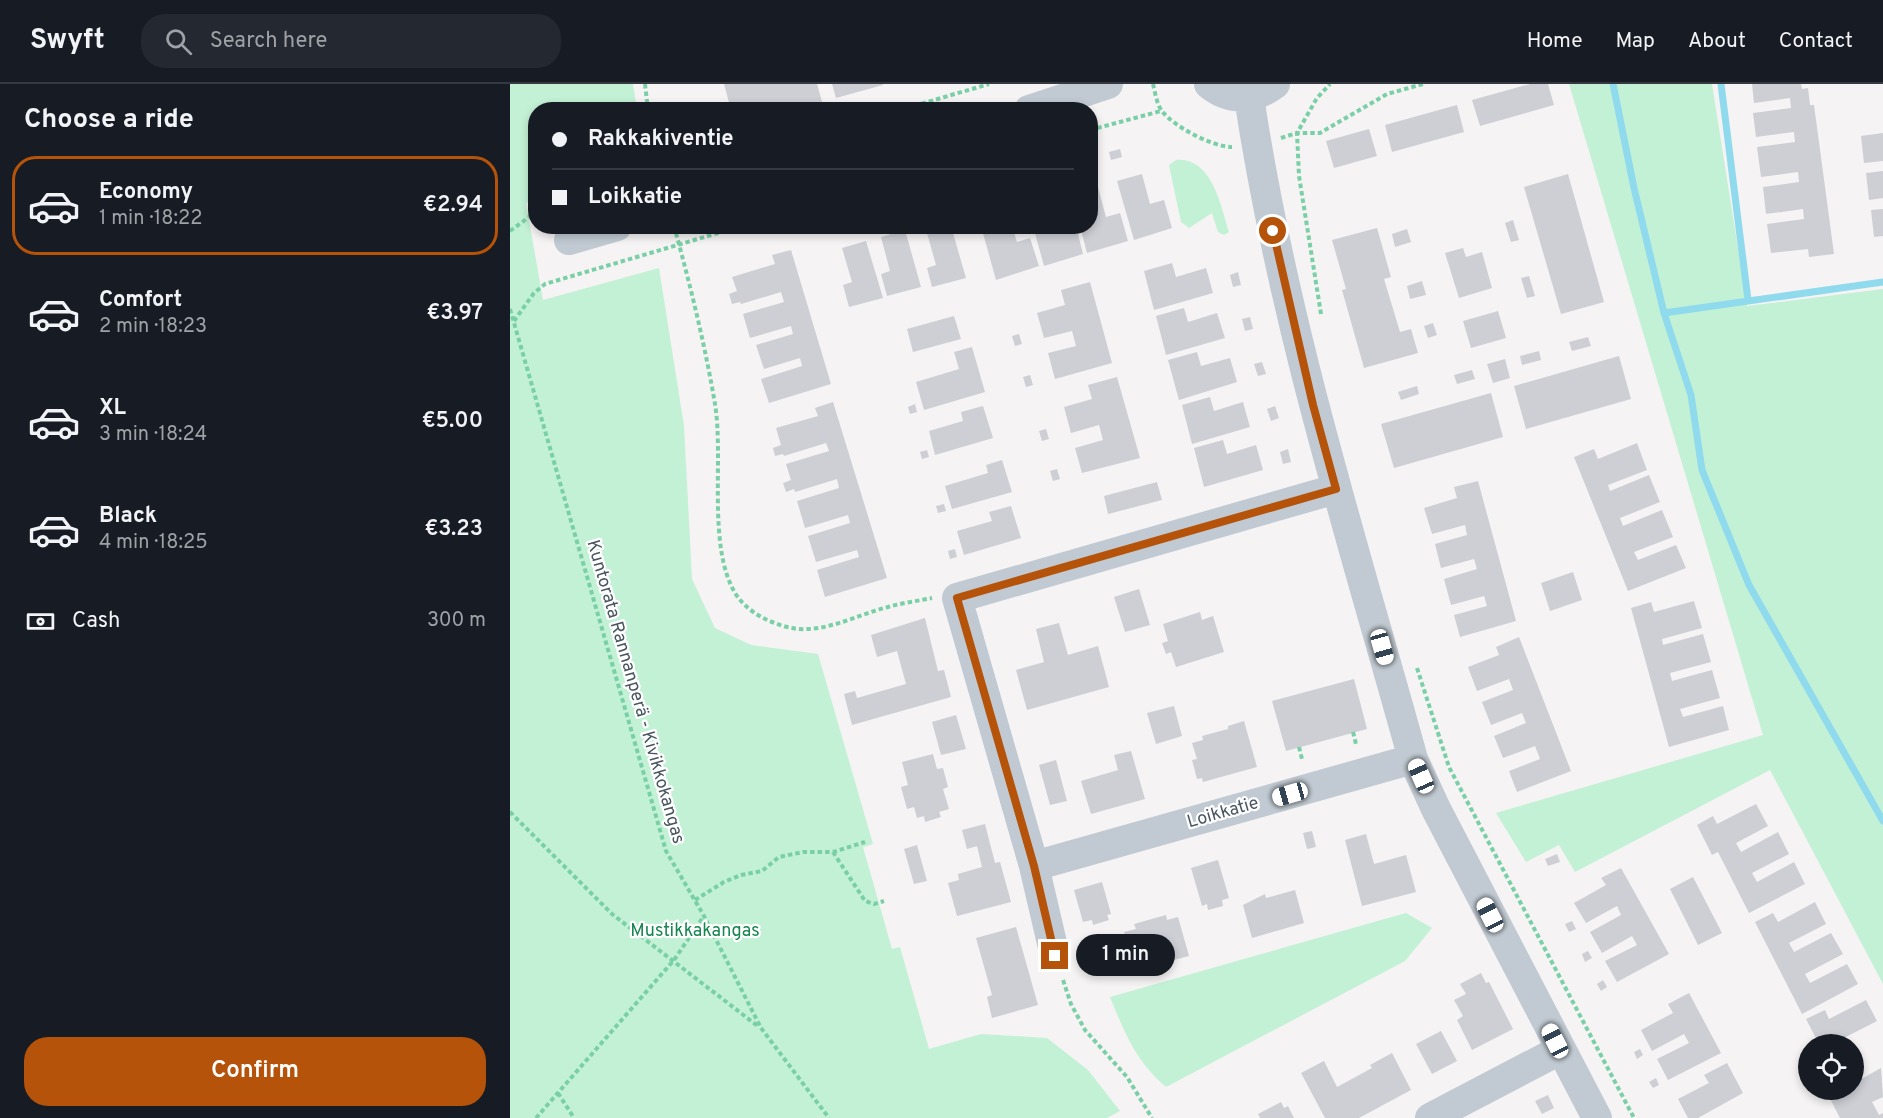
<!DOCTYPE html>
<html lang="en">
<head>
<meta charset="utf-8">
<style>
	body { margin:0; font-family:Overpass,sans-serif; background:#242831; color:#f1f3f6; height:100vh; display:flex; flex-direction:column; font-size:22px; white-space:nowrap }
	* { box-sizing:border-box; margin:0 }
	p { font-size:20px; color:#9ea1a6 }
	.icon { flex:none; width:33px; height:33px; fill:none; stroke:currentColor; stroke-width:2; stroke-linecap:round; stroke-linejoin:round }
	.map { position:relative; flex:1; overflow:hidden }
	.sheet { display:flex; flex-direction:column; background:#171b24; width:510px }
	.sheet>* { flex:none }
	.top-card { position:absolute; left:18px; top:18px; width:570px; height:132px; border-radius:24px; box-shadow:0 3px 9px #0003; display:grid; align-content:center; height:132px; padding:0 24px; background:#171b24 }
	.buttons { position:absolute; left:1288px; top:950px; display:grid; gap:12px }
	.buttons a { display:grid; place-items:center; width:66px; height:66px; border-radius:50%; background:#171b24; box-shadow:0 3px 9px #0003; font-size:30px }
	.end { position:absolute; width:27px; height:27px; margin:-14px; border:8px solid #b45309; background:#fff; box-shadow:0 0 0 3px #fff }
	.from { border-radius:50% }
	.bubble { position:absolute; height:42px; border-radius:21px; background:#171b24; box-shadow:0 3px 9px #0003; font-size:20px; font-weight:600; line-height:42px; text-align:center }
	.car { position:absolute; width:18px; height:36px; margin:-18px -9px; border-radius:8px; box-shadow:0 0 4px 2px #0007; background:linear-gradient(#fff 24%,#345 0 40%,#fff 0 76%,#345 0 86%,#fff 0) }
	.top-card b { display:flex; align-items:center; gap:21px; height:57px; font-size:22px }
	.top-card b+b { border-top:2px solid #363941 }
	.top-card i { width:15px; height:15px; background:#f1f3f6 }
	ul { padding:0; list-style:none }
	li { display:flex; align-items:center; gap:18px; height:99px; margin:0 12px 9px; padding:0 12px; border:3px solid transparent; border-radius:24px }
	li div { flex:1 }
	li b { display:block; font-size:22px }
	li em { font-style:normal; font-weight:600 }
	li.active { border-color:#b45309 }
	li>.icon { width:54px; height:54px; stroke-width:1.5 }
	h2 { padding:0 24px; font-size:27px; line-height:72px }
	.pay { display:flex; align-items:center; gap:15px; height:66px; padding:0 24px; font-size:22px }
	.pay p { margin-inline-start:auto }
	.button { display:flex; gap:12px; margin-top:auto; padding:12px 24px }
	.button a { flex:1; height:69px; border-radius:24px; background:#b45309; color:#fff; font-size:24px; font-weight:600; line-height:69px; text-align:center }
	header { display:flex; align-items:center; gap:36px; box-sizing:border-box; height:84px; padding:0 30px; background:#171b24; border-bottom:2px solid #363941 }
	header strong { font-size:28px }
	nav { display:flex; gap:33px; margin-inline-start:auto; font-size:21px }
	.search { width:420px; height:54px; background:#242831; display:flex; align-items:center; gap:15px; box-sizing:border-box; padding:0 21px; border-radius:24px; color:#9ea1a6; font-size:22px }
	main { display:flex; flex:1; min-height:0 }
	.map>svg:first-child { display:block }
	.green { fill:#c3f1d5 }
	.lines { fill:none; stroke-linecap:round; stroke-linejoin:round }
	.stream { stroke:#90daee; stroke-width:7 }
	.building { fill:#cdcfd5 }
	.path { stroke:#7ad0a6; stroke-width:4; stroke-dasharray:4.5 3; stroke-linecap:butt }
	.minor { stroke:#c1cad2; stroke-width:30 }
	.route { stroke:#b45309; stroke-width:8 }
	.labels { text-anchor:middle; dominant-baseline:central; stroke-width:4.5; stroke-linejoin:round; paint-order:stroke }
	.street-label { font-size:18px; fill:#4a5661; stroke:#fff }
	.park-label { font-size:18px; fill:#17864f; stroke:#fff }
</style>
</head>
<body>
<header>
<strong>Swyft</strong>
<div class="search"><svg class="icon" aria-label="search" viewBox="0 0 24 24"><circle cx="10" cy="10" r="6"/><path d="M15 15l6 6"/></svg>Search here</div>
<nav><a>Home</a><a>Map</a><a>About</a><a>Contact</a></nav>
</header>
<main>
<section class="sheet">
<h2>Choose a ride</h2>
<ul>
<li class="active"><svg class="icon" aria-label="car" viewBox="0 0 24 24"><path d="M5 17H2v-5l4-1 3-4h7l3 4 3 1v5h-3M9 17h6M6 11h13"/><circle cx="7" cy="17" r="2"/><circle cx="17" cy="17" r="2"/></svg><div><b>Economy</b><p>1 min · 18:22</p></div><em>€2.94</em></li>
<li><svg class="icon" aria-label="car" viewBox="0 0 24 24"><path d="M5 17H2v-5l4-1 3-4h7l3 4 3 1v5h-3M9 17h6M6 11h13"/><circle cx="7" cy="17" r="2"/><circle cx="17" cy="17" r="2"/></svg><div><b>Comfort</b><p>2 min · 18:23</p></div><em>€3.97</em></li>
<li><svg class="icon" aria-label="car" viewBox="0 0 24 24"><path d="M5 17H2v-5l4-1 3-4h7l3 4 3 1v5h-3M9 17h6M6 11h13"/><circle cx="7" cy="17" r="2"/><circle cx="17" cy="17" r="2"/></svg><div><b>XL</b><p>3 min · 18:24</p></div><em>€5.00</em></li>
<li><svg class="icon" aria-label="car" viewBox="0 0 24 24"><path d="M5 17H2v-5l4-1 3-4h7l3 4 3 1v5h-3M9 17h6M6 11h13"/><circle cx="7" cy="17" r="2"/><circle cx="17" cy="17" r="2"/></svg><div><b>Black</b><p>4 min · 18:25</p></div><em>€3.23</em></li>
</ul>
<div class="pay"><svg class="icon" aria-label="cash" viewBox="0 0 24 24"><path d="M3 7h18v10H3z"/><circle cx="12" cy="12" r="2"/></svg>Cash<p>300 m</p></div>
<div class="button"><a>Confirm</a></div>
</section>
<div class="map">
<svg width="1373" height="1034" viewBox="0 0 1373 1034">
	<rect width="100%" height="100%" fill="#f5f3f3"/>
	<path class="green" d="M 0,0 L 123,0 L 127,25 L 26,26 L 25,116 L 16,119 L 33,216 L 149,184 L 174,342 L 182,495 L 205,544 L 241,561 L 308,570 L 363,760 L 353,763 L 382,865 L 390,863 L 419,965 L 471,950 L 537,954 L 578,986 L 610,1027 L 597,1034 L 0,1034 Z
		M 1059,0 L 1202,0 L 1237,222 L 1373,205 L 1373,900 L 1260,686 L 1065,788 L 1049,761 L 1016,778 L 986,729 L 1253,651 Z
		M 666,76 C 702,73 711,122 719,148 L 714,151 L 708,148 L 702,129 L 679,144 L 671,138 L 659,81 Z
		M 896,829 L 922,844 L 895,877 L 656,1003 C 626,977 615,950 600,913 Z"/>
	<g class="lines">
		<path class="stream" d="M 1103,0 L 1124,104 L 1154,229 L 1181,311 L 1192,386 L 1239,501 L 1373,737
			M 1211,0 L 1238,216
			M 1154,229 L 1373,198"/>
	</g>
	<path class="building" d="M 214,0 L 307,0 L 312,18 L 285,26 L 221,26 Z
		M 322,0 L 373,0 L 373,1 L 326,14 Z
		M 1020,0 L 1038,0 L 1044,21 L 970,42 L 962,16 Z
		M 1242,0 L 1291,0 L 1292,5 L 1298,4 L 1300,21 L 1304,21 L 1324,170 L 1299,173 L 1298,165 L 1261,169 L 1257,140 L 1294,135 L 1293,125 L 1256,130 L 1253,103 L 1289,98 L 1288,88 L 1251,93 L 1247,63 L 1285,58 L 1284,48 L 1246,53 L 1243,29 L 1281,24 L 1280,14 L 1244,19 Z
		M 947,21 L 954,48 L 882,68 L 875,41 Z
		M 859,45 L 867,72 L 824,84 L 816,57 Z
		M 1373,49 L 1373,77 L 1354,79 L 1351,52 Z
		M 610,65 L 612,73 L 601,76 L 599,68 Z
		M 1373,87 L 1373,114 L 1359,116 L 1356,89 Z
		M 632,90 L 640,120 L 654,116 L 662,144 L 624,156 L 607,97 Z
		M 1058,90 L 1094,218 L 1051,230 L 1014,103 Z
		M 588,103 L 596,133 L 610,129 L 618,157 L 577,169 L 570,142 L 580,142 L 580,105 Z
		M 1373,125 L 1373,152 L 1364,153 L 1361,126 Z
		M 1003,136 L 1009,156 L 1001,158 L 995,139 Z
		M 344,142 L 352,142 L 354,146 L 346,149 Z
		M 415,142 L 441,142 L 456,194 L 422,203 L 417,184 L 426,181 Z
		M 471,142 L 502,142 L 507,158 L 520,154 L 529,182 L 486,196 Z
		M 523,142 L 550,142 L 551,146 L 566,142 L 573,170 L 534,182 Z
		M 867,144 L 881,193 L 874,195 L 890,248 L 901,245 L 908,269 L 854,284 L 832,206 L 836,205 L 822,156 Z
		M 897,145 L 901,158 L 885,163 L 882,150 Z
		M 395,146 L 411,203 L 377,212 L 371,190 L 380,187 L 371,153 Z
		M 356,157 L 373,214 L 339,223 L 333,201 L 342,198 L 332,164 Z
		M 953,164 L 956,173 L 972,168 L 982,204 L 949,214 L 935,169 Z
		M 281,166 L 321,300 L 259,319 L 251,295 L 292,282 L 290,274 L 254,285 L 246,261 L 283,250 L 281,242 L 240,254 L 233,230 L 274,218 L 271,208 L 231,220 L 230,218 L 222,220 L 219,210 L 227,207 L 222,193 L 265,180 L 262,171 Z
		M 662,179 L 666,193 L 696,184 L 703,209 L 644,226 L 634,187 Z
		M 728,188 L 731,201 L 723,203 L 720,191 Z
		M 1019,192 L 1025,212 L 1017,214 L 1011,194 Z
		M 912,197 L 916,211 L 900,215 L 897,202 Z
		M 580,198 L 602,279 L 545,295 L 538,269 L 566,262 L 562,247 L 534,254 L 527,229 L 555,221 L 551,206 Z
		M 674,224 L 678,238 L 707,229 L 715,254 L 656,271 L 646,232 Z
		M 988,227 L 996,254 L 961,264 L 953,237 Z
		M 444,232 L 451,255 L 403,268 L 397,245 Z
		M 740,233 L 743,245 L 735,247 L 732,235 Z
		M 923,239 L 927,251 L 918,254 L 914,242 Z
		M 509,250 L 512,260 L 505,262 L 502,252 Z
		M 1078,253 L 1081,262 L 1062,267 L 1059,258 Z
		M 462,263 L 475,308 L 414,326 L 406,298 L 449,285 L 444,268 Z
		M 1029,267 L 1031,276 L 1012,281 L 1010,272 Z
		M 687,268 L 691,282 L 720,274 L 727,298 L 669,316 L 658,276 Z
		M 1109,272 L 1121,315 L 1016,345 L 1004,302 Z
		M 995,275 L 1000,294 L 983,299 L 977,280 Z
		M 752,278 L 756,290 L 748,292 L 744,280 Z
		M 962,286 L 965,295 L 947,300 L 944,291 Z
		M 520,291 L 523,301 L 516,303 L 513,293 Z
		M 607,293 L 630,374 L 572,389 L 565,364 L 593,356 L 589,341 L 561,349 L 554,323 L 582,315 L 578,301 Z
		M 907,302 L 909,310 L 891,316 L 888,308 Z
		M 981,309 L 993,353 L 884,384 L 871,340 Z
		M 700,313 L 704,327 L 733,318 L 740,343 L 682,360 L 672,321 Z
		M 323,318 L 377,494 L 315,513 L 307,486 L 349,473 L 347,466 L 306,478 L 298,452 L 340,439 L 338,431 L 295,444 L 287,417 L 329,404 L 327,395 L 285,408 L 284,405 L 276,408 L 273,399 L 281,396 L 276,380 L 319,367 L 316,359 L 274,372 L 273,370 L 265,372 L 263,364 L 271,361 L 266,344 L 308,332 L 305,324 Z
		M 405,320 L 407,328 L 400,330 L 398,323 Z
		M 473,322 L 483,354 L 425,371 L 419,347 L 453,337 L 451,328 Z
		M 765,322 L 769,334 L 761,337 L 757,325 Z
		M 536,345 L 539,355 L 532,357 L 529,347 Z
		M 713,356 L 717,370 L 746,361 L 753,386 L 694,403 L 684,364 Z
		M 1127,359 L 1137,386 L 1098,401 L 1100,407 L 1139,391 L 1150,418 L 1110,434 L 1113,442 L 1152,426 L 1163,453 L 1124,468 L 1128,476 L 1166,461 L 1176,484 L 1118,507 L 1064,373 L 1084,365 L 1088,375 Z
		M 778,365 L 781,378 L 773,380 L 770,368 Z
		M 417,366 L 419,373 L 412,375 L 410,368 Z
		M 492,376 L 502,408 L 442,425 L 435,402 L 478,389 L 476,381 Z
		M 547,385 L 550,395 L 543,397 L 540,387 Z
		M 968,397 L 1006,537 L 950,553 L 944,531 L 977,522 L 974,512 L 941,521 L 934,495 L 967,485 L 964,475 L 931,484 L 925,460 L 957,451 L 955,441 L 922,450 L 914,424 L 947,414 L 944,403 Z
		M 647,398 L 652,416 L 598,430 L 594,412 Z
		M 434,420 L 436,427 L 428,429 L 426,422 Z
		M 501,422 L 511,454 L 454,471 L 447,447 L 482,437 L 479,428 Z
		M 445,465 L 447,473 L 440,475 L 438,467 Z
		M 1063,488 L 1072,516 L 1040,527 L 1031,499 Z
		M 629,505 L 640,541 L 615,548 L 604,513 Z
		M 1184,517 L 1192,544 L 1152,555 L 1153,561 L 1193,550 L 1201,578 L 1160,589 L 1162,597 L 1202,586 L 1210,614 L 1170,625 L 1173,633 L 1213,622 L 1219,646 L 1159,663 L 1121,524 L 1141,518 L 1144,528 Z
		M 690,528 L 692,536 L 703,532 L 714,568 L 666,583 L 661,568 L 656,570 L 652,559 L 658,557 L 653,540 Z
		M 415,534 L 428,587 L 434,586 L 441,613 L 342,641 L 334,610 L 345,607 L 347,614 L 396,600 L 387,567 L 367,573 L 361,551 Z
		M 549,539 L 558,571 L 588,562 L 599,603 L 517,626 L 506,586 L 534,578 L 526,545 Z
		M 1009,553 L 1061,687 L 1007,708 L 999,687 L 1030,675 L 1025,662 L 993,674 L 984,652 L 1016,639 L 1012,629 L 981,641 L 972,618 L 1003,606 L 999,595 L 967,607 L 958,583 L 989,571 L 986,563 Z
		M 844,595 L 857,645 L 776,667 L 762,617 Z
		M 664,622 L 672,652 L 646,660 L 637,629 Z
		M 446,631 L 456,665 L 431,671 L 422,638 Z
		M 734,637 L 747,683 L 693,698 L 692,694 L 687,695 L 682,676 L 687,675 L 682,659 L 693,656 L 692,652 L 718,645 L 718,642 Z
		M 621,667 L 635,715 L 581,730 L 571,697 L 608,686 L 604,671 Z
		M 423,670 L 427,685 L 433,684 L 438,703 L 433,705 L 439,725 L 429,728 L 431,733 L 415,738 L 414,732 L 407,734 L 404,723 L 397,725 L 391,703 L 398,701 L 392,678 Z
		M 546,676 L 557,717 L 540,721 L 529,681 Z
		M 1246,720 L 1258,742 L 1226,759 L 1231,768 L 1268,748 L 1279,770 L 1242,789 L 1247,798 L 1284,778 L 1295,800 L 1239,829 L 1208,768 L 1202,771 L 1187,741 L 1203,732 L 1207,740 Z
		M 475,740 L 485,779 L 490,778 L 501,818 L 447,832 L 438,799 L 449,796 L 448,790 L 472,783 L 467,762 L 457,765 L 452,746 Z
		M 802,747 L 806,763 L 797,765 L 793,749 Z
		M 856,750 L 864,780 L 896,771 L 906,808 L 852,822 L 835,756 Z
		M 407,761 L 417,797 L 404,800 L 394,765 Z
		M 1047,770 L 1050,778 L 1038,782 L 1035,775 Z
		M 708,776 L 719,814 L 712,816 L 713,822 L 698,826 L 697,820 L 692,822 L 681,784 Z
		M 1111,784 L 1159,870 L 1107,898 L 1095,877 L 1127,861 L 1122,852 L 1092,869 L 1080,848 L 1111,831 L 1107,822 L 1076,839 L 1064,819 L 1096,801 L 1091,794 Z
		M 1183,793 L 1212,849 L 1188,861 L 1160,805 Z
		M 592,798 L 601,830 L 597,831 L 599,836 L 583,841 L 582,836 L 573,838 L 564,806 Z
		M 785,806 L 794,839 L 742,854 L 733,821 L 755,810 L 756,814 Z
		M 1305,818 L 1316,840 L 1279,859 L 1284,868 L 1321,849 L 1333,870 L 1295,890 L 1300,899 L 1337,880 L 1348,900 L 1292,930 L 1245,838 L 1263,829 L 1268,838 Z
		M 656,831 L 657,836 L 668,833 L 679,872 L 625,886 L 618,861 L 612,862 L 610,854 L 615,852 L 614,848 L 626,845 L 624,840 Z
		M 1062,837 L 1066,845 L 1059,848 L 1055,840 Z
		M 506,843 L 528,921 L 482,934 L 477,913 L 482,911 L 466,854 Z
		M 1078,867 L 1082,874 L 1075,878 L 1072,870 Z
		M 971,889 L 976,899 L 979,898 L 1003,945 L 962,966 L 947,936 L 953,932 L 944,916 L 956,910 L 950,900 Z
		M 1093,896 L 1097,903 L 1091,907 L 1087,900 Z
		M 1179,909 L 1211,969 L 1158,996 L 1147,975 L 1179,959 L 1174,950 L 1142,967 L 1131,946 L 1163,929 L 1158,920 Z
		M 1356,916 L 1367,937 L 1322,960 L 1309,960 L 1296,935 L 1315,926 L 1319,935 Z
		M 931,947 L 947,977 L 922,990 L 906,960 Z
		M 1130,965 L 1133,971 L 1127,975 L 1124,968 Z
		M 882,969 L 901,1006 L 849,1034 L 815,1034 L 791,989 L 814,977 L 827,1003 L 862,984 L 860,981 Z
		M 1217,979 L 1233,1009 L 1188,1034 L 1178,1034 L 1168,1015 L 1199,999 L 1194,991 Z
		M 1371,984 L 1373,1013 L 1362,1018 L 1369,1031 L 1373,1029 L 1373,1034 L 1330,1034 L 1315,1005 L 1344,1005 L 1344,994 L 1346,998 Z
		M 1146,994 L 1149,1001 L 1143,1004 L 1139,998 Z
		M 1038,1011 L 1044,1024 L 1032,1030 L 1025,1017 Z
		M 771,1018 L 774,1024 L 778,1022 L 784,1034 L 750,1034 L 748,1030 Z"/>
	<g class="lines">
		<path class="path" d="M 135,0 L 138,26
			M 643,0 C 645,8 647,21 652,27 C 664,43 703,63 722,63
			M 390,26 L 479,0
			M 580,46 L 651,27
			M 771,54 L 787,49 L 810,49 L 877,10 L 913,0
			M 164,142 C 180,200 195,261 205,320 C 214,375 197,461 225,509 C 237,528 259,539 281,544 C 314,550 346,531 378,523 C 392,519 407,517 422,514
			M 0,147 L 26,128
			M 0,225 L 156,767 L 194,832 L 251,944 L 319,1034
			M 811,230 L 789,92 L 787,49 L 807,14 L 820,0
			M 4,237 L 24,209 L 35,200 L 232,142
			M 907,584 L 939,683 L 1124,1034
			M 843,648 L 846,660
			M 789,663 L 792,675
			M 0,728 L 102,830 L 249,943
			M 323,768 L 355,817 L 364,820 L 374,817
			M 185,816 L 214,798 L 231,791 L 252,787 L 269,773 L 293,768 L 323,768 L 355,758
			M 553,896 L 561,920 L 575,946 L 617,993 L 642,1034
			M 48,1009 L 64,1034
			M 26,1034 L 164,876 L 194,832"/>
		<path class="minor" d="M 699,0 C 719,17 744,16 765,0
			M 739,13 C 773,239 842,455 903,675 L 926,725 L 1087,1034
			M 519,26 L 598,0
			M 59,156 L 107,142
			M 826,405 L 447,514 L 524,782 L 903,675
			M 524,782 L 545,872
			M 920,1034 L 1050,966"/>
	</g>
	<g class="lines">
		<path class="route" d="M 545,872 L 524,782 L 447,514 L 826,405 L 803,321 L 763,147"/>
	</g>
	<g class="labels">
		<g class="street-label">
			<text transform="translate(125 608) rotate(74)">Kuntorata Rannanperä - Kivikkokangas</text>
			<text transform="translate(713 729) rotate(-16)">Loikkatie</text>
		</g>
		<g class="park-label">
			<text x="185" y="847">Mustikkakangas</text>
		</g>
	</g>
</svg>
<div class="buttons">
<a><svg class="icon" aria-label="locate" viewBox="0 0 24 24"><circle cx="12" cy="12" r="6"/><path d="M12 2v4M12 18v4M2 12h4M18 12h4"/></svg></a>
</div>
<i class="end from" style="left:763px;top:147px"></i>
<i class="end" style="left:545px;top:872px"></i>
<div class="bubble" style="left:566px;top:850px;width:99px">1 min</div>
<i class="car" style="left:872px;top:563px;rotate:164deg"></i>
<i class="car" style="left:911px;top:692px;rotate:336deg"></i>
<i class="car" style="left:780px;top:710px;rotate:254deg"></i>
<i class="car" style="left:980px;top:831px;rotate:333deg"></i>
<i class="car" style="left:1045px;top:957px;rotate:333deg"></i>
<div class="top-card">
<b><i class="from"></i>Rakkakiventie</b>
<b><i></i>Loikkatie</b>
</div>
</div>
</main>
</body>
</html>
